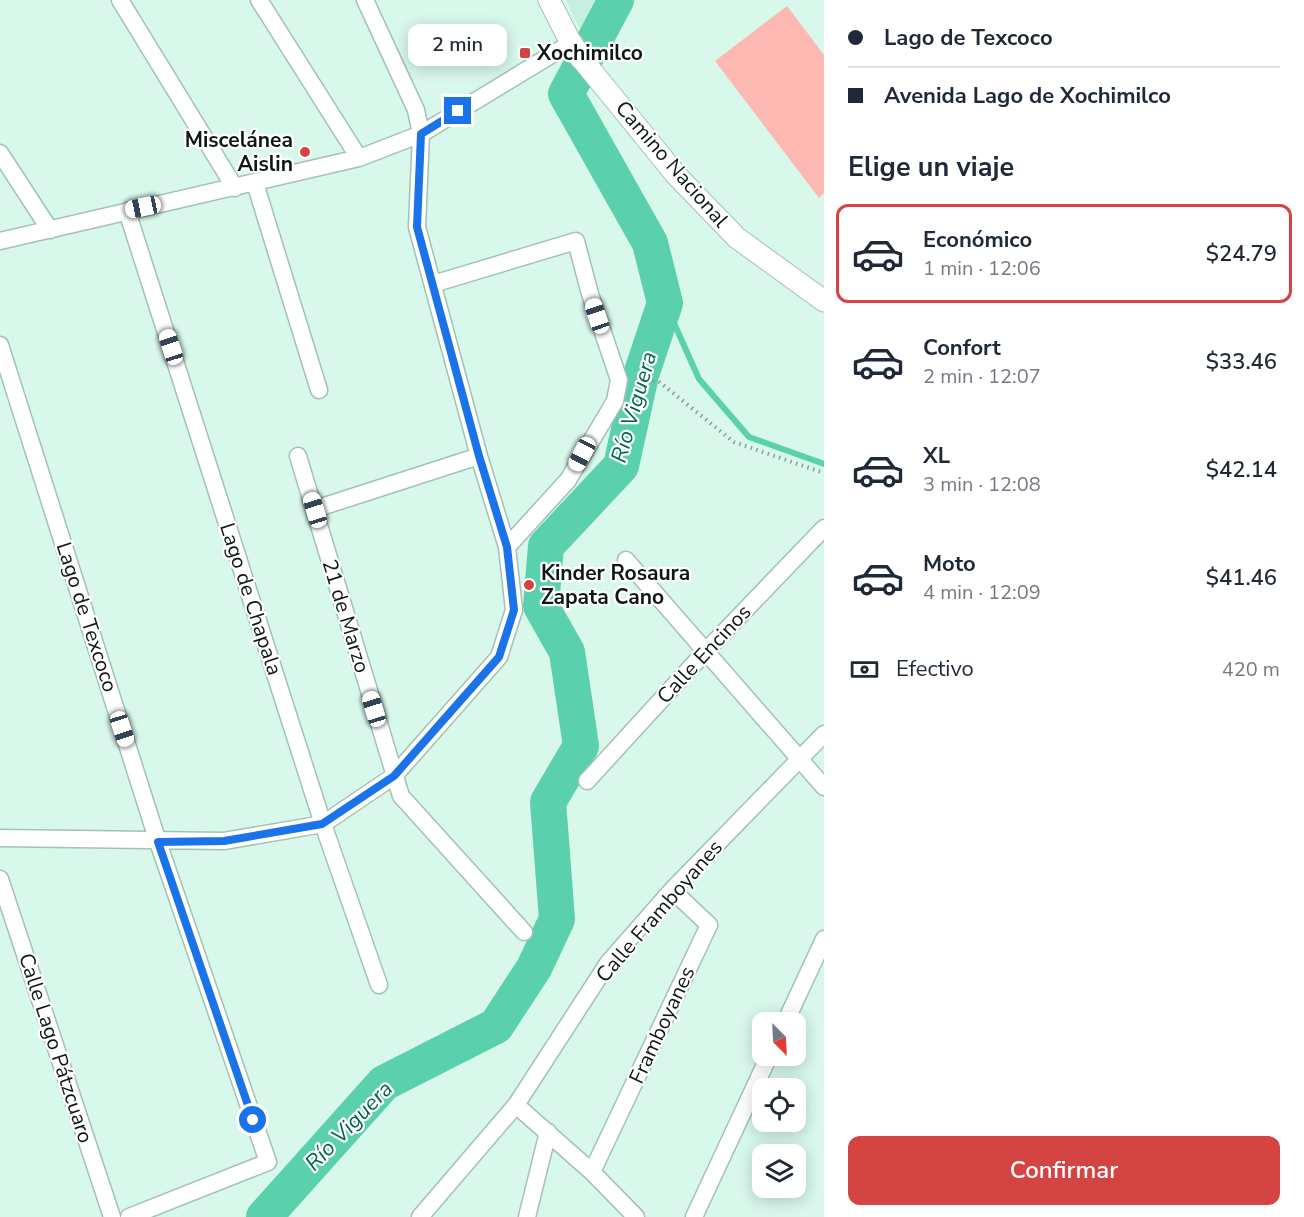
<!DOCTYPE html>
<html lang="es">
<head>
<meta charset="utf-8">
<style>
	body { margin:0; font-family:"Nunito Sans",sans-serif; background:#f2f2f3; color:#1f2937; height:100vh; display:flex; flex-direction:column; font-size:22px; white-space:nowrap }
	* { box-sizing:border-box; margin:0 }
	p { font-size:20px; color:#747a83 }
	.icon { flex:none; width:33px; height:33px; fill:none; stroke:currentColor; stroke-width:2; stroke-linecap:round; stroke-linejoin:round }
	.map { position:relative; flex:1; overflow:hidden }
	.panel { display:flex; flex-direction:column; background:#fff; width:480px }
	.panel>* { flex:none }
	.top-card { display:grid; align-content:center; height:132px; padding:0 24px; background:#fff }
	.needle { width:39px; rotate:156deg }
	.buttons { position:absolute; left:752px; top:1012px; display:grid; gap:12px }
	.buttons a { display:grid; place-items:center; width:54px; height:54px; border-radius:12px; background:#fff; box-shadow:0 3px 15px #0003; font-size:30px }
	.end { position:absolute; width:27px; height:27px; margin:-14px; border:8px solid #1a73e8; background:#fff; box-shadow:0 0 0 3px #fff }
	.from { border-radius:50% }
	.bubble { position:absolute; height:42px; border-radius:12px; background:#fff; box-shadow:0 3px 15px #0003; font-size:20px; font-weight:600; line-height:42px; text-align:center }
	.car { position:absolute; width:18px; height:36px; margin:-18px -9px; border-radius:8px; box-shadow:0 0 4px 2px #0007; background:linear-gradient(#fff 24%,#345 0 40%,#fff 0 76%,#345 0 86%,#fff 0) }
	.top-card b { display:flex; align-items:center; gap:21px; height:57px; font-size:22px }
	.top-card b+b { border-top:2px solid #e0e1e3 }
	.top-card i { width:15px; height:15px; background:#1f2937 }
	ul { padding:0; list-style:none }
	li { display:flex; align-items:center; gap:18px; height:99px; margin:0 12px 9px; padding:0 12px; border:3px solid transparent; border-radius:12px }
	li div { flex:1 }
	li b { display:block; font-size:22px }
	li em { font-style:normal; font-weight:600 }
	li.on { border-color:#d34443 }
	li>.icon { width:54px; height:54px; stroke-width:1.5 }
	h2 { padding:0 24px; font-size:27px; line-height:72px }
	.pay { display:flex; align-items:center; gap:15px; height:66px; padding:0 24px; font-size:22px }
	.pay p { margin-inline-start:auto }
	.primary-button { display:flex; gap:12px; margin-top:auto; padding:12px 24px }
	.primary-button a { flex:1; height:69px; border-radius:12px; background:#d34443; color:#fff; font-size:24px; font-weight:600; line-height:69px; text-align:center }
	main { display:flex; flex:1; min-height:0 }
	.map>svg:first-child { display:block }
	.built { fill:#c6efdf }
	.green { fill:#fdb8b1 }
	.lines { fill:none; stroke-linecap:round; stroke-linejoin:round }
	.stream { stroke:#5bd0ad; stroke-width:6 }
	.river { stroke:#5bd0ad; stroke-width:36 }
	.minor-casing { stroke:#a3c1b6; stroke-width:19 }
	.tertiary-casing { stroke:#a3c1b6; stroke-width:23 }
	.secondary-casing { stroke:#a3c1b6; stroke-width:25 }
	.path { stroke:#879f96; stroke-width:4; stroke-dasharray:1.5 4.5; stroke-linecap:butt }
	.minor { stroke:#fff; stroke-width:16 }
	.tertiary { stroke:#fff; stroke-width:21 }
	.secondary { stroke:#fff; stroke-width:22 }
	.route { stroke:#1a73e8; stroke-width:8 }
	.poi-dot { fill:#d34443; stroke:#fff; stroke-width:2 }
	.labels { text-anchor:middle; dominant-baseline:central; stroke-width:4.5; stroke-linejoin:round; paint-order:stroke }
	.poi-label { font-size:21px; font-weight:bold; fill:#0d1814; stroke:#fff; text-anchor:start }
	.street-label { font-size:21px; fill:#0d1814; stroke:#fff }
	.water-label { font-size:22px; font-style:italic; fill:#00644e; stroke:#fff }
</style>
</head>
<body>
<main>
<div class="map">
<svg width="824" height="1217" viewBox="0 0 824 1217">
	<rect width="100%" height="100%" fill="#d8f8ec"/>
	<path class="built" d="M 566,0 L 596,0 L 580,29 Z"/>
	<path class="green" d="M 787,6 L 824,55 L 824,193 L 819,198 L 715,61 Z"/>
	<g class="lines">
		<path class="stream" d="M 665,303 L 699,379 L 749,437 L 824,464"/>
		<path class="river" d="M 264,1217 L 384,1083 L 496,1026 L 534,968 L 557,919 L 548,802 L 581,746 L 567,652 L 541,606 L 546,546 L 621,466 L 641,375 L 665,303 L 650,243 L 566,94 L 616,0"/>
		<defs>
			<path id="minor" d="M 120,0 L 235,188
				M 259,0 L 359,158
				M 0,153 L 50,230
				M 255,183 L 319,390
				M 127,211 L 323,824 L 379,985
				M 0,241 L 359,158 L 421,134 L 571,43
				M 433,284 L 576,241 L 590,294 L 619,380 L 615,401 L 568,480 L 507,547
				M 0,345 L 158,842 L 268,1162 L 129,1217
				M 298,456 L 401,796 L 524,932
				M 315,509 L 479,456
				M 626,560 L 824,787
				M 587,781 L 704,653 L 824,528
				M 0,838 L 224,841 L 323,824 L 394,776 L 499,657 L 514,610 L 507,547 L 479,456 L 417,227 L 421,134 L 416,110 L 365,0
				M 0,879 L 112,1217
				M 785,1023 L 824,939
				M 516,1105 L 592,1172 L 636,1217
				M 592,1172 L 709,925 L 672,890
				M 420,1217 L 516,1105 L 608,963 L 672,890 L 824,734
				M 527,1217 L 548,1132
				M 694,1217 L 769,1056"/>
			<path id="tertiary" d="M 549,0 L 571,43
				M 581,58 L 677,176 L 737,238 L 824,301"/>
			<path id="secondary" d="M 571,43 L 581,58"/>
		</defs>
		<use href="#minor" class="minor-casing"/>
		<use href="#tertiary" class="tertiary-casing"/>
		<use href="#secondary" class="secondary-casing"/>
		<path class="path" d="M 635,381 L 658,381 L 734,442 L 824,473"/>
		<use href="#minor" class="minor"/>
		<use href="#tertiary" class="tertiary"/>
		<use href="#secondary" class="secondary"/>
	</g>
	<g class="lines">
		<path class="route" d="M 253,1120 L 158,842 L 224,841 L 322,824 L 394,776 L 499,657 L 514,610 L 507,547 L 479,456 L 417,227 L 421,134 L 458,111"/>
	</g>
	<g class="poi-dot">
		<rect x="519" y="47" width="12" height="12" rx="3"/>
		<circle cx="305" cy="152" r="6"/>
		<circle cx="529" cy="585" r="6"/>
	</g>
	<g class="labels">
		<g class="poi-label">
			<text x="537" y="53">Xochimilco</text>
			<text x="293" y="140" text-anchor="end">Miscelánea<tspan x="293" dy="24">Aislin</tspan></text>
			<text x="541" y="573">Kinder Rosaura<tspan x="541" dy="24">Zapata Cano</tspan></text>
		</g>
		<g class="street-label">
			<text transform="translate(672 164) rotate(49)">Camino Nacional</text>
			<text transform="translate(251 599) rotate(72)">Lago de Chapala</text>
			<text transform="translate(346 616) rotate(73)">21 de Marzo</text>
			<text transform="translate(87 617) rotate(72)">Lago de Texcoco</text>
			<text transform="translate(704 654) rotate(-47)">Calle Encinos</text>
			<text transform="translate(659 911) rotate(-49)">Calle Framboyanes</text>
			<text transform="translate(662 1025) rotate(-65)">Framboyanes</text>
			<text transform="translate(56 1048) rotate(72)">Calle Lago Pátzcuaro</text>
		</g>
		<g class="water-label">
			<text transform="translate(634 407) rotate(-74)">Río Viguera</text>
			<text transform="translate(349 1126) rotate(-46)">Río Viguera</text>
		</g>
	</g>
</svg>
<div class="buttons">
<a><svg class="needle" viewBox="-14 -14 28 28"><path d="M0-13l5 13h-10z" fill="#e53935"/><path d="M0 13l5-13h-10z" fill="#747a83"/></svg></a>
<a><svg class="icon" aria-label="locate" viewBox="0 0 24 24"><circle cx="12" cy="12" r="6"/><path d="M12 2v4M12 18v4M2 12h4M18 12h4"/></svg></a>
<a><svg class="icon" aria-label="layers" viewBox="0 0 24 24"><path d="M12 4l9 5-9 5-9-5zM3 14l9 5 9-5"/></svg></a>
</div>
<i class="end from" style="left:253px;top:1120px"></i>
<i class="end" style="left:458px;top:111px"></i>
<div class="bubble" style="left:408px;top:24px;width:99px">2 min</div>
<i class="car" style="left:143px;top:207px;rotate:258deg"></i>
<i class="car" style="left:597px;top:316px;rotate:341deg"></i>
<i class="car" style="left:171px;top:347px;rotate:342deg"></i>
<i class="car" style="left:582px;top:454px;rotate:208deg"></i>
<i class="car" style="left:315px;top:510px;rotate:343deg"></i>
<i class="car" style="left:374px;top:709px;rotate:343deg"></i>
<i class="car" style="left:122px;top:729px;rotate:162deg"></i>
</div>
<section class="panel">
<div class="top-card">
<b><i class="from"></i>Lago de Texcoco</b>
<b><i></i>Avenida Lago de Xochimilco</b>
</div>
<h2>Elige un viaje</h2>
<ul>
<li class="on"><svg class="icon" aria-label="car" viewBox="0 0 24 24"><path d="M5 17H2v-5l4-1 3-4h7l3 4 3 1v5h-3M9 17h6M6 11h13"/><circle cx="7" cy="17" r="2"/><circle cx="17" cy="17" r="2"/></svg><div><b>Económico</b><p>1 min · 12:06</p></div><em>$24.79</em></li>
<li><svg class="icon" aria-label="car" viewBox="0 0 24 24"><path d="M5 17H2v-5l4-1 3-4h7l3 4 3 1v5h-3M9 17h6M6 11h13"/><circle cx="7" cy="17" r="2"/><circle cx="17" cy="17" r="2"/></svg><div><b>Confort</b><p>2 min · 12:07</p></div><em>$33.46</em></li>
<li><svg class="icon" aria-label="car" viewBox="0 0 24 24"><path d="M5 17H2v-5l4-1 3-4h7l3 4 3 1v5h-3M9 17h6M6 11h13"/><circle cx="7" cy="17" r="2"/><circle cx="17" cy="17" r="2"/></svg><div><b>XL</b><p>3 min · 12:08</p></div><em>$42.14</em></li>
<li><svg class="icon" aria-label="car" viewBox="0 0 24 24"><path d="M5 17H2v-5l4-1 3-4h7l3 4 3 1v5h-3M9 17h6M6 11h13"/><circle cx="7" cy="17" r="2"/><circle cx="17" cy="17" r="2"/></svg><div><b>Moto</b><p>4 min · 12:09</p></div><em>$41.46</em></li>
</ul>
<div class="pay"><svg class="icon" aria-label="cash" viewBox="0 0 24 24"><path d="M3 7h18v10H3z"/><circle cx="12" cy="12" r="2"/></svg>Efectivo<p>420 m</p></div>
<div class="primary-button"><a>Confirmar</a></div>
</section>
</main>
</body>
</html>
